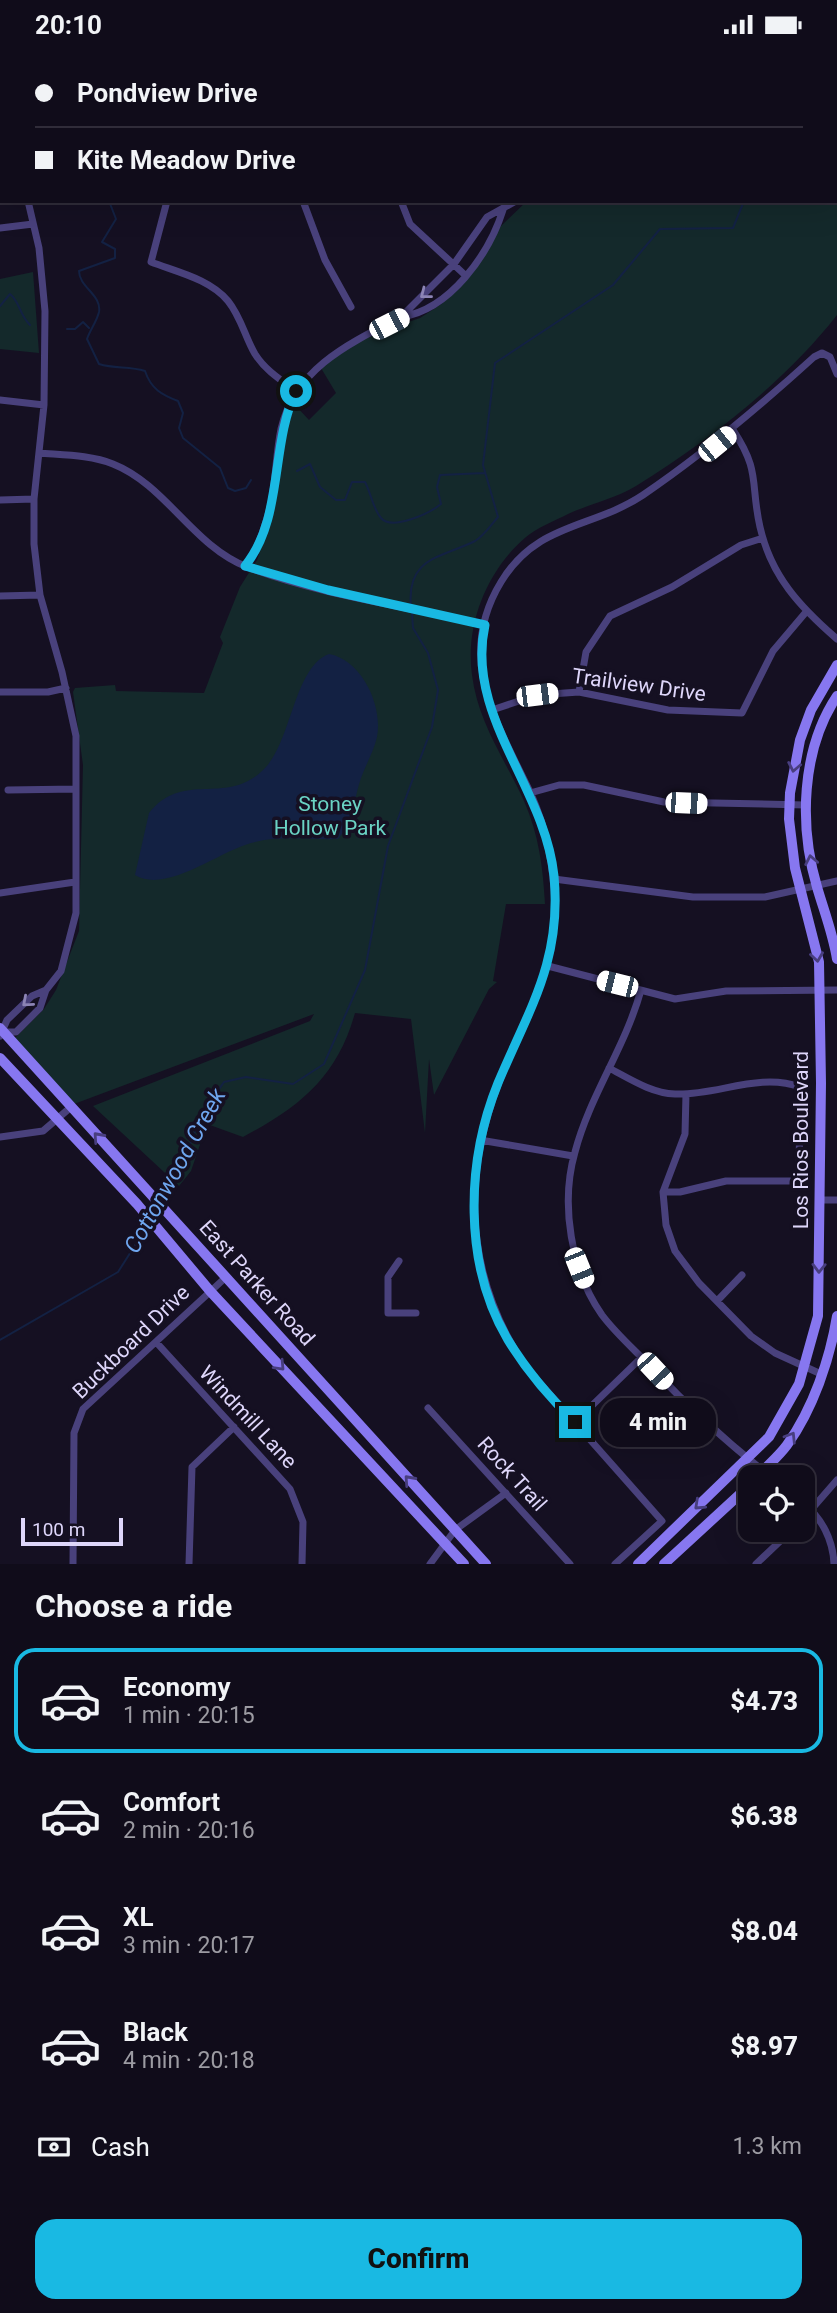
<!DOCTYPE html>
<html lang="en">
<head>
<meta charset="utf-8">
<style>
	body { margin:0; font-family:Roboto,sans-serif; background:#1e1a27; color:#f1f3f6; height:100vh; display:flex; flex-direction:column; font-size:26px; white-space:nowrap }
	* { box-sizing:border-box; margin:0 }
	p { font-size:23px; color:#9c9ba2 }
	.icon { flex:none; width:38px; height:38px; fill:none; stroke:currentColor; stroke-width:2; stroke-linecap:round; stroke-linejoin:round }
	.map { position:relative; height:1515px; overflow:hidden }
	.panel { display:flex; flex-direction:column; background:#100c1a; flex:1 }
	.panel>* { flex:none }
	.banner { position:absolute; left:0px; top:0px; width:838px; height:154px; box-shadow:0 7px 28px #0002,0 0 0 2px #302c39; display:grid; align-content:center; height:154px; padding:0 35px; background:#100c1a }
	.tools { position:absolute; left:738px; top:1416px; display:grid; gap:14px }
	.tools a { display:grid; place-items:center; width:77px; height:77px; border-radius:14px; background:#100c1a; box-shadow:0 7px 28px #0002,0 0 0 2px #302c39; font-size:35px }
	.scale { position:absolute; left:21px; bottom:18px; width:102px; box-sizing:border-box; padding-left:7px; border:4px solid #ded6fa; border-top:0; font-size:19px; line-height:24px; white-space:nowrap; color:#ded6fa; -webkit-text-stroke:5px #151022; paint-order:stroke }
	.end { position:absolute; width:32px; height:32px; margin:-16px; border:9px solid #19b9e3; background:#111; box-shadow:0 0 0 4px #111 }
	.from { border-radius:50% }
	.bubble { position:absolute; height:49px; border-radius:21px; background:#100c1a; box-shadow:0 7px 28px #0002,0 0 0 2px #302c39; font-size:23px; font-weight:800; line-height:49px; text-align:center }
	.car { position:absolute; width:21px; height:42px; margin:-21px -10px; border-radius:9px; box-shadow:0 0 5px 2px #0007; background:linear-gradient(#fff 24%,#345 0 40%,#fff 0 76%,#345 0 86%,#fff 0) }
	.banner b { display:flex; align-items:center; gap:24px; height:66px; font-size:26px }
	.banner b+b { border-top:2px solid #302c39 }
	.banner i { width:18px; height:18px; background:#f1f3f6 }
	ul { padding:0; list-style:none }
	li { display:flex; align-items:center; gap:21px; height:105px; margin:0 14px 10px; padding:0 21px; border:4px solid transparent; border-radius:21px }
	li div { flex:1 }
	li b { display:block; font-size:26px }
	li em { font-style:normal; font-weight:800 }
	li.current { border-color:#19b9e3 }
	li>.icon { width:63px; height:63px; stroke-width:1.5 }
	h2 { padding:0 35px; font-size:32px; line-height:84px }
	.pay { display:flex; align-items:center; gap:18px; height:77px; padding:0 35px; font-size:26px }
	.pay p { margin-inline-start:auto }
	.primary-button { display:flex; gap:14px; margin-top:auto; padding:14px 35px }
	.primary-button a { flex:1; height:80px; border-radius:21px; background:#19b9e3; color:#111; font-size:28px; font-weight:800; line-height:80px; text-align:center }
	.status { display:flex; justify-content:space-between; align-items:center; height:49px; padding:0 35px; background:#100c1a; direction:ltr }
	.status svg { height:19px; fill:currentColor }
	.map>svg:first-child { display:block }
	.green { fill:#14292b }
	.water { fill:#132143 }
	.lines { fill:none; stroke-linecap:round; stroke-linejoin:round }
	.stream { stroke:#132143; stroke-width:2 }
	.minor { stroke:#49417c; stroke-width:7 }
	.secondary { stroke:#8777f0; stroke-width:10 }
	.oneway { stroke:#8c84b5 }
	.oneway2 { stroke:#483e7f }
	.route { stroke:#19b9e3; stroke-width:9 }
	.labels { text-anchor:middle; dominant-baseline:central; stroke-width:7; stroke-linejoin:round; paint-order:stroke }
	.street-label { font-size:21px; fill:#ded6fa; stroke:#151022 }
	.park-label { font-size:21px; fill:#6ad3c4; stroke:#151022 }
	.water-label { font-size:23px; font-style:italic; fill:#6fa6ef; stroke:#151022 }
</style>
</head>
<body>
<div class="status"><b>20:10</b><svg viewBox="0 0 49 12"><path d="M0 12V9h3v3zM5 12V6h3v6zM10 12V3h3v9zM15 12V0h3v12zM26 1h20v11H26zM47 4h2v5h-2z"/></svg></div>
<div class="map">
<svg width="837" height="1515" viewBox="0 0 837 1515">
	<rect width="100%" height="100%" fill="#151022"/>
	<path class="green" d="M 615,0 L 837,0 L 837,266 C 784,334 708,392 636,437 C 614,450 590,455 568,465 C 554,472 537,479 526,488 C 487,521 465,576 472,626 C 478,674 505,710 524,752 C 539,786 543,819 545,855 L 506,855 L 493,932 L 497,933 L 489,940 L 434,1046 L 429,1010 L 425,1084 L 411,970 L 355,964 C 337,1028 301,1057 243,1088 L 207,1075 L 191,1122 L 179,1137 L 93,1057 L 310,972 L 314,965 L 74,1055 L 15,989 L 44,960 L 56,941 L 79,882 L 83,716 L 73,643 L 75,639 L 115,636 L 116,642 L 204,644 L 223,594 L 220,588 L 240,538 L 257,511 L 269,477 L 285,385 L 295,356 L 309,371 L 336,344 L 321,319 L 356,291 L 420,269 L 440,256 L 459,240 L 500,178 L 527,152 L 836,152 L 836,2 Z
		M 33,223 L 39,304 L 0,300 L 0,230 Z"/>
	<path class="water" d="M 329,605 C 362,611 383,657 377,688 C 374,702 366,715 361,729 C 355,746 354,764 345,781 L 338,790 C 310,791 277,786 251,794 C 218,803 166,845 135,826 L 149,764 C 184,720 227,759 265,719 C 292,691 294,618 329,605 Z"/>
	<g class="lines">
		<path class="stream" d="M 836,77 L 837,77
			M 109,152 L 116,170 L 102,193 L 115,200 L 115,209 L 79,222 C 79,238 102,246 99,263 C 97,272 90,281 87,290 L 99,315 C 115,320 129,317 145,322 C 151,340 162,346 178,352 L 183,364 L 179,379 L 183,389 L 220,419 L 228,439 L 235,442 L 246,439 L 251,431
			M 0,257 L 10,245 C 20,253 19,265 30,276
			M 67,280 L 75,280 L 83,273 L 89,279
			M 297,422 L 310,415 L 320,438 L 336,451 L 345,451 L 352,433 L 365,433 C 371,444 373,460 381,469 C 392,482 430,464 441,455 L 437,438 L 440,426 L 485,424
			M 411,558 C 406,508 441,509 475,492 C 484,487 491,476 498,468 L 483,416 L 495,314 L 613,236 L 660,180 L 733,179 L 744,152
			M 162,1154 L 178,1127 L 201,1066 L 224,1033 L 246,1028 L 293,1035 L 324,1015 L 365,921 L 388,797 L 432,678 L 438,641 L 428,604 L 413,579 L 412,564
			M 152,1168 L 159,1158
			M 0,1291 L 118,1223 L 148,1176"/>
		<path class="minor" d="M 95,0 L 96,2
			M 365,0 L 365,2
			M 464,0 L 464,2
			M 562,0 L 562,2
			M 21,2 L 25,0
			M 0,11 L 2,11
			M 0,81 L 2,85
			M 28,152 L 39,199 L 45,262 L 44,356 L 34,450 L 34,495 L 40,546 L 62,623 L 76,687 L 76,864 L 61,922 L 46,941
			M 167,152 L 151,213 C 177,223 210,230 228,252 C 241,268 245,288 255,305 C 265,321 281,331 296,342
			M 303,152 L 325,211 L 351,258
			M 401,152 L 410,175 L 465,226
			M 503,161 C 489,205 450,261 401,268 L 454,215 L 487,168 L 516,152
			M 0,179 L 33,175
			M 0,351 L 44,356
			M 733,381 C 761,423 750,434 760,478 C 771,527 800,558 837,590
			M 39,404 C 63,406 91,406 113,415 C 166,436 193,497 247,518 C 322,547 406,557 485,576
			M 0,451 L 34,450
			M 245,518 C 259,500 266,475 271,454 C 276,429 276,404 281,380 C 295,319 350,294 401,268
			M 0,547 L 40,546
			M 0,643 L 48,643 L 66,639
			M 579,643 L 586,603 L 610,567 L 672,538 L 741,496 L 763,489
			M 492,661 L 537,646 L 579,643 L 668,661 L 742,664 L 773,602 L 806,563
			M 8,741 L 76,740
			M 530,744 L 559,736 L 584,736 L 664,753 L 806,756
			M 554,830 L 693,848 L 765,848 L 837,832
			M 0,844 L 75,833
			M 548,917 L 675,950 L 726,942 L 837,941
			M 641,941 C 625,999 590,1046 575,1103 C 560,1155 571,1222 602,1266 C 617,1286 636,1302 653,1320 C 689,1359 729,1395 771,1428
			M 0,987 L 7,971 L 32,947 L 46,941 L 40,959 L 16,983 L 4,983
			M 609,1019 C 630,1030 651,1044 675,1045 C 716,1047 759,1023 800,1038 L 799,1132 L 726,1132 L 680,1143 L 663,1143
			M 686,1045 L 685,1085 L 663,1143 L 666,1176 L 675,1202 L 699,1234 L 751,1287 L 775,1304 L 821,1325
			M 0,1088 L 43,1082 L 71,1058
			M 480,1091 L 573,1107
			M 820,1151 L 837,1151
			M 399,1212 L 388,1228 L 388,1264 L 416,1264
			M 717,1252 L 742,1226
			M 156,1293 L 290,1440 L 303,1473 L 302,1515
			M 428,1359 L 570,1515
			M 575,1373 L 642,1308
			M 803,1454 C 822,1469 833,1491 834,1515
			M 803,1470 L 837,1431
			M 73,1515 L 74,1384 L 83,1360 L 225,1229
			M 189,1515 L 192,1418 L 234,1378
			M 430,1515 L 455,1481 L 506,1444
			M 615,1515 L 662,1472 L 524,1316 C 462,1220 461,1118 507,1014 C 530,963 555,916 555,858 C 554,819 547,781 531,745 C 498,675 454,610 501,533 C 537,473 592,480 643,446 C 705,404 759,358 814,308 L 822,304 L 830,308 L 837,325
			M 756,1515 L 793,1480"/>
		<path class="secondary" d="M 837,647 C 801,701 799,777 817,838 C 824,862 833,885 837,910
			M 0,979 L 486,1515
			M 0,1009 L 137,1155 L 210,1242 L 464,1515
			M 757,1428 C 767,1417 779,1407 787,1396 C 813,1360 830,1310 837,1267
			M 638,1515 L 769,1388 L 799,1335 L 818,1267 L 821,1034 L 819,913 L 795,819 L 789,770 L 790,744 L 800,691 L 811,661 L 837,616
			M 664,1515 L 751,1435"/>
	</g>
	<defs><path id="oneway-chevron" d="M-2-3.5L2.5 0L-2 3.5" fill="none" stroke-width="1.6" stroke-linecap="round" stroke-linejoin="round" transform="scale(1.75)"/></defs>
	<g class="oneway">
		<use href="#oneway-chevron" transform="translate(425 245) rotate(142)"/>
		<use href="#oneway-chevron" transform="translate(27 953) rotate(139)"/>
	</g>
	<g class="oneway2">
		<use href="#oneway-chevron" transform="translate(794 718) rotate(101)"/>
		<use href="#oneway-chevron" transform="translate(811 811) rotate(-101)"/>
		<use href="#oneway-chevron" transform="translate(817 908) rotate(82)"/>
		<use href="#oneway-chevron" transform="translate(98 1088) rotate(-132)"/>
		<use href="#oneway-chevron" transform="translate(819 1219) rotate(91)"/>
		<use href="#oneway-chevron" transform="translate(280 1317) rotate(47)"/>
		<use href="#oneway-chevron" transform="translate(791 1388) rotate(-58)"/>
		<use href="#oneway-chevron" transform="translate(409 1431) rotate(-132)"/>
		<use href="#oneway-chevron" transform="translate(699 1456) rotate(137)"/>
	</g>
	<g class="lines">
		<path class="route" d="M 296,342 C 270,396 284,469 245,517 L 328,541 L 485,576 C 465,667 545,738 554,827 C 562,912 529,960 498,1034 C 466,1113 463,1215 508,1291 C 527,1322 549,1348 575,1373"/>
	</g>
	<g class="labels">
		<g class="street-label">
			<text transform="translate(639 636) rotate(8)">Trailview Drive</text>
			<text transform="translate(801 1091) rotate(-90)">Los Rios Boulevard</text>
			<text transform="translate(257 1234) rotate(48)">East Parker Road</text>
			<text transform="translate(131 1293) rotate(-44)">Buckboard Drive</text>
			<text transform="translate(248 1368) rotate(47)">Windmill Lane</text>
			<text transform="translate(512 1425) rotate(48)">Rock Trail</text>
		</g>
		<g class="park-label">
			<text x="330" y="755">Stoney<tspan x="330" dy="24">Hollow Park</tspan></text>
		</g>
		<g class="water-label">
			<text transform="translate(175 1122) rotate(-61)">Cottonwood Creek</text>
		</g>
	</g>
</svg>
<div class="tools">
<a><svg class="icon" aria-label="locate" viewBox="0 0 24 24"><circle cx="12" cy="12" r="6"/><path d="M12 2v4M12 18v4M2 12h4M18 12h4"/></svg></a>
</div>
<div class="scale">100 m</div>
<i class="end from" style="left:296px;top:342px"></i>
<i class="end" style="left:575px;top:1373px"></i>
<div class="bubble" style="left:600px;top:1349px;width:116px">4 min</div>
<i class="car" style="left:389px;top:275px;rotate:63deg"></i>
<i class="car" style="left:717px;top:395px;rotate:51deg"></i>
<i class="car" style="left:537px;top:646px;rotate:83deg"></i>
<i class="car" style="left:686px;top:754px;rotate:92deg"></i>
<i class="car" style="left:617px;top:935px;rotate:284deg"></i>
<i class="car" style="left:579px;top:1219px;rotate:158deg"></i>
<i class="car" style="left:655px;top:1322px;rotate:137deg"></i>
<div class="banner">
<b><i class="from"></i>Pondview Drive</b>
<b><i></i>Kite Meadow Drive</b>
</div>
</div>
<section class="panel">
<h2>Choose a ride</h2>
<ul>
<li class="current"><svg class="icon" aria-label="car" viewBox="0 0 24 24"><path d="M5 17H2v-5l4-1 3-4h7l3 4 3 1v5h-3M9 17h6M6 11h13"/><circle cx="7" cy="17" r="2"/><circle cx="17" cy="17" r="2"/></svg><div><b>Economy</b><p>1 min · 20:15</p></div><em>$4.73</em></li>
<li><svg class="icon" aria-label="car" viewBox="0 0 24 24"><path d="M5 17H2v-5l4-1 3-4h7l3 4 3 1v5h-3M9 17h6M6 11h13"/><circle cx="7" cy="17" r="2"/><circle cx="17" cy="17" r="2"/></svg><div><b>Comfort</b><p>2 min · 20:16</p></div><em>$6.38</em></li>
<li><svg class="icon" aria-label="car" viewBox="0 0 24 24"><path d="M5 17H2v-5l4-1 3-4h7l3 4 3 1v5h-3M9 17h6M6 11h13"/><circle cx="7" cy="17" r="2"/><circle cx="17" cy="17" r="2"/></svg><div><b>XL</b><p>3 min · 20:17</p></div><em>$8.04</em></li>
<li><svg class="icon" aria-label="car" viewBox="0 0 24 24"><path d="M5 17H2v-5l4-1 3-4h7l3 4 3 1v5h-3M9 17h6M6 11h13"/><circle cx="7" cy="17" r="2"/><circle cx="17" cy="17" r="2"/></svg><div><b>Black</b><p>4 min · 20:18</p></div><em>$8.97</em></li>
</ul>
<div class="pay"><svg class="icon" aria-label="cash" viewBox="0 0 24 24"><path d="M3 7h18v10H3z"/><circle cx="12" cy="12" r="2"/></svg>Cash<p>1.3 km</p></div>
<div class="primary-button"><a>Confirm</a></div>
</section>
</body>
</html>
